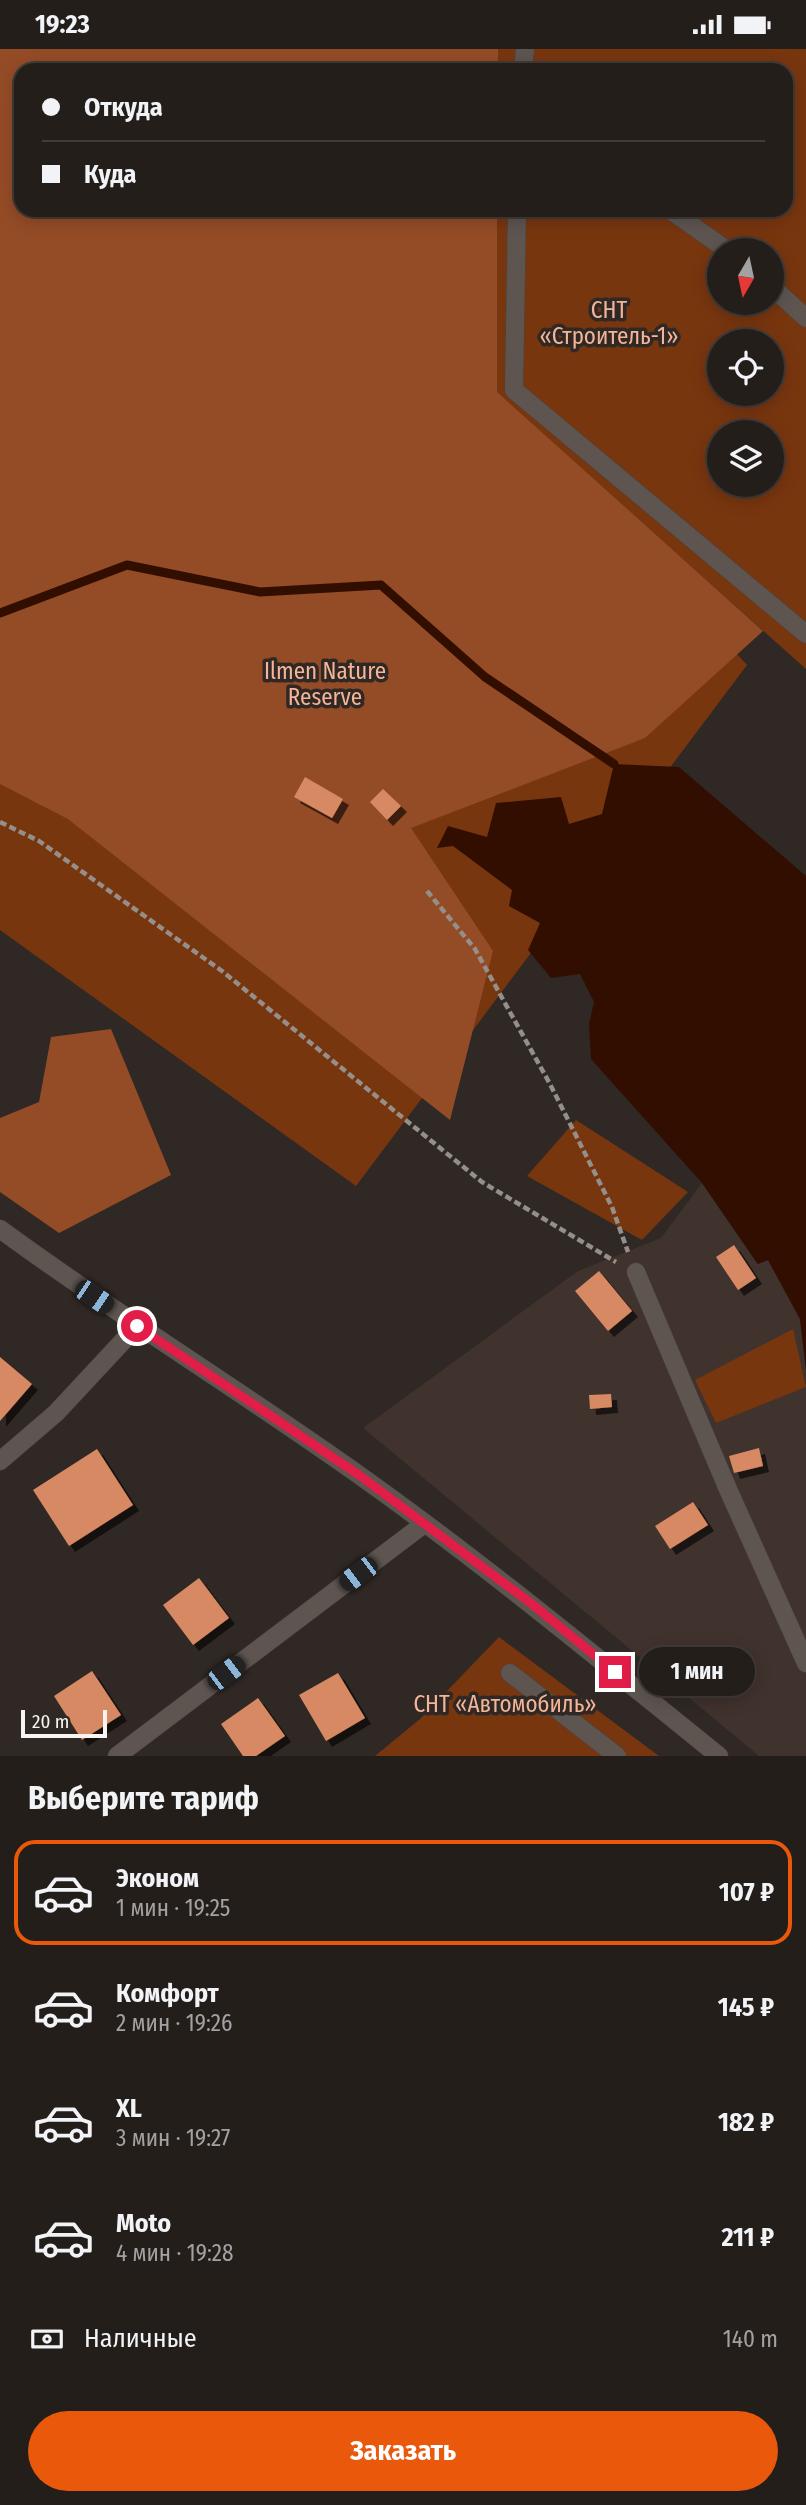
<!DOCTYPE html>
<html lang="ru">
<head>
<meta charset="utf-8">
<style>
	body { margin:0; font-family:"Fira Sans Condensed",sans-serif; background:#302b28; color:#f1f3f6; height:100vh; display:flex; flex-direction:column; font-size:26px; white-space:nowrap }
	* { box-sizing:border-box; margin:0 }
	p { font-size:23px; color:#a3a2a3 }
	.icon { flex:none; width:38px; height:38px; fill:none; stroke:currentColor; stroke-width:2; stroke-linecap:round; stroke-linejoin:round }
	.map { position:relative; height:1707px; overflow:hidden }
	.side { display:flex; flex-direction:column; background:#241e1b; flex:1 }
	.side>* { flex:none }
	.hud { position:absolute; left:14px; top:14px; width:779px; height:154px; border-radius:21px; box-shadow:0 4px 18px #0003,0 0 0 2px #413c3a; display:grid; align-content:center; height:154px; padding:0 28px; background:#241e1b }
	.needle { width:46px; rotate:189deg }
	.fabs { position:absolute; left:707px; top:189px; display:grid; gap:14px }
	.fabs a { display:grid; place-items:center; width:77px; height:77px; border-radius:50%; background:#241e1b; box-shadow:0 4px 18px #0003,0 0 0 2px #413c3a; font-size:35px }
	.scale { position:absolute; left:21px; bottom:18px; width:86px; box-sizing:border-box; padding-left:7px; border:4px solid #f9f4f1; border-top:0; font-size:19px; line-height:24px; white-space:nowrap; color:#f9f4f1; -webkit-text-stroke:5px #302824; paint-order:stroke }
	.end { position:absolute; width:32px; height:32px; margin:-16px; border:9px solid #e11d48; background:#fff; box-shadow:0 0 0 4px #fff }
	.from { border-radius:50% }
	.bubble { position:absolute; height:49px; border-radius:24px; background:#241e1b; box-shadow:0 4px 18px #0003,0 0 0 2px #413c3a; font-size:23px; font-weight:700; line-height:49px; text-align:center }
	.car { position:absolute; width:21px; height:42px; margin:-21px -10px; border-radius:9px; box-shadow:0 0 5px 2px #0007; background:linear-gradient(#222 24%,#8ab4d8 0 40%,#222 0 76%,#8ab4d8 0 86%,#222 0) }
	.hud b { display:flex; align-items:center; gap:24px; height:66px; font-size:26px }
	.hud b+b { border-top:2px solid #413c3a }
	.hud i { width:18px; height:18px; background:#f1f3f6 }
	ul { padding:0; list-style:none }
	li { display:flex; align-items:center; gap:21px; height:105px; margin:0 14px 10px; padding:0 14px; border:4px solid transparent; border-radius:21px }
	li div { flex:1 }
	li b { display:block; font-size:26px }
	li em { font-style:normal; font-weight:700 }
	li.on { border-color:#ea580c }
	li>.icon { width:63px; height:63px; stroke-width:1.5 }
	h2 { padding:0 28px; font-size:32px; line-height:84px }
	.pay { display:flex; align-items:center; gap:18px; height:77px; padding:0 28px; font-size:26px }
	.pay p { margin-inline-start:auto }
	.button { display:flex; gap:14px; margin-top:auto; padding:14px 28px }
	.button a { flex:1; height:80px; border-radius:42px; background:#ea580c; color:#fff; font-size:28px; font-weight:700; line-height:80px; text-align:center }
	.status { display:flex; justify-content:space-between; align-items:center; height:49px; padding:0 35px; background:#241e1b; direction:ltr }
	.status svg { height:19px; fill:currentColor }
	.map>svg:first-child { display:block }
	.built { fill:#40322c }
	.green { fill:#78360f; fill-rule:evenodd }
	.forest { fill:#944c26 }
	.water { fill:#320e00 }
	.lines { fill:none; stroke-linecap:round; stroke-linejoin:round }
	.stream { stroke:#320e00; stroke-width:9 }
	.building { fill:#d78963; filter:url(#shadow) }
	.service-casing { stroke:#49433f; stroke-width:19 }
	.path { stroke:#958f8b; stroke-width:4.5; stroke-dasharray:7 3.5; stroke-linecap:butt }
	.service { stroke:#5e5551; stroke-width:18 }
	.route { stroke:#e11d48; stroke-width:9 }
	.labels { text-anchor:middle; dominant-baseline:central; stroke-width:7; stroke-linejoin:round; paint-order:stroke }
	.park-label { font-size:23px; fill:#f3b497; stroke:#302824 }
</style>
</head>
<body>
<div class="status"><b>19:23</b><svg viewBox="0 0 49 12"><path d="M0 12V9h3v3zM5 12V6h3v6zM10 12V3h3v9zM15 12V0h3v12zM26 1h20v11H26zM47 4h2v5h-2z"/></svg></div>
<div class="map">
<svg width="806" height="1707" viewBox="0 0 806 1707">
	<defs>
		<filter id="shadow"><feDropShadow dx="6" dy="6" stdDeviation="0" flood-color="#0009"/></filter>
	</defs>
	<rect width="100%" height="100%" fill="#302824"/>
	<path class="built" d="M 702,1134 L 757,1215 L 768,1211 L 800,1270 L 806,1321 L 806,1707 L 759,1707 L 363,1379 L 578,1222 L 661,1189 Z"/>
	<path class="green" d="M 0,0 L 806,0 L 806,620 L 504,351 L 747,616 L 356,1137 L 0,881 ZM 21,21 L 786,21 L 786,161 L 21,161 ZM 719,201 L 772,201 L 772,254 L 719,254 ZM 719,292 L 772,292 L 772,345 L 719,345 ZM 719,383 L 772,383 L 772,436 L 719,436 Z
		M 576,1071 L 688,1143 L 642,1191 L 527,1127 Z
		M 793,1280 L 806,1338 L 716,1374 L 695,1331 Z
		M 499,1588 L 659,1707 L 375,1707 L 420,1670 Z"/>
	<path class="forest" d="M 0,0 L 498,0 L 498,21 L 21,21 L 21,161 L 497,161 L 497,343 L 763,582 L 645,689 L 411,779 L 493,902 L 450,1071 L 68,770 L 0,735 Z
		M 111,980 L 171,1126 L 59,1184 L 0,1143 L 0,1069 L 39,1053 L 51,988 Z"/>
	<path class="water" d="M 614,715 L 679,718 L 806,827 L 806,1321 L 800,1270 L 768,1211 L 758,1215 L 702,1134 L 591,1010 L 589,975 L 594,953 L 580,925 L 551,929 L 528,901 L 540,874 L 509,857 L 512,841 L 453,797 L 437,799 L 448,777 L 487,788 L 496,754 L 561,748 L 569,775 L 602,765 Z"/>
	<g class="lines">
		<path class="stream" d="M 0,564 L 127,516 L 260,543 L 381,536 L 485,628 L 614,715"/>
	</g>
	<path class="building" d="M 305,728 L 343,750 L 332,769 L 294,748 Z
		M 383,740 L 401,757 L 387,771 L 370,753 Z
		M 734,1196 L 756,1229 L 738,1241 L 716,1208 Z
		M 599,1222 L 632,1262 L 608,1282 L 575,1242 Z
		M 0,1308 L 32,1335 L 0,1372 Z
		M 611,1345 L 612,1358 L 590,1360 L 589,1346 Z
		M 759,1399 L 763,1417 L 734,1424 L 729,1407 Z
		M 97,1400 L 133,1456 L 69,1497 L 33,1441 Z
		M 693,1453 L 708,1476 L 670,1500 L 655,1477 Z
		M 199,1529 L 229,1569 L 193,1596 L 163,1556 Z
		M 92,1622 L 121,1666 L 82,1691 L 54,1647 Z
		M 338,1624 L 365,1669 L 326,1692 L 299,1646 Z
		M 258,1649 L 285,1687 L 256,1707 L 243,1707 L 221,1675 Z"/>
	<g class="lines">
		<defs>
			<path id="service" d="M 523,21 L 525,0
				M 517,161 L 514,341 L 806,585
				M 670,161 L 727,201
				M 772,238 L 806,269
				M 0,1180 C 117,1266 241,1342 359,1426 C 483,1514 600,1611 719,1707
				M 636,1223 L 727,1438 L 806,1614
				M 0,1412 L 56,1364 L 137,1277
				M 510,1624 L 617,1707
				M 117,1707 L 424,1475"/>
		</defs>
		<use href="#service" class="service-casing"/>
		<path class="path" d="M 0,773 L 39,792 L 222,922 L 482,1133 L 616,1213
			M 427,842 L 475,900 L 511,965 L 550,1035 L 612,1158 L 628,1203"/>
		<use href="#service" class="service"/>
	</g>
	<g class="lines">
		<path class="route" d="M 137,1277 L 359,1426 L 532,1555 L 615,1623"/>
	</g>
	<g class="labels">
		<g class="park-label">
			<text x="609" y="261">СНТ<tspan x="609" dy="26">«Строитель-1»</tspan></text>
			<text x="325" y="622">Ilmen Nature<tspan x="325" dy="26">Reserve</tspan></text>
			<text x="505" y="1655">СНТ «Автомобиль»</text>
		</g>
	</g>
</svg>
<div class="fabs">
<a><svg class="needle" viewBox="-14 -14 28 28"><path d="M0-13l5 13h-10z" fill="#e53935"/><path d="M0 13l5-13h-10z" fill="#a3a2a3"/></svg></a>
<a><svg class="icon" aria-label="locate" viewBox="0 0 24 24"><circle cx="12" cy="12" r="6"/><path d="M12 2v4M12 18v4M2 12h4M18 12h4"/></svg></a>
<a><svg class="icon" aria-label="layers" viewBox="0 0 24 24"><path d="M12 4l9 5-9 5-9-5zM3 14l9 5 9-5"/></svg></a>
</div>
<div class="scale">20 m</div>
<i class="end from" style="left:137px;top:1277px"></i>
<i class="end" style="left:615px;top:1623px"></i>
<div class="bubble" style="left:639px;top:1598px;width:116px">1 мин</div>
<i class="car" style="left:94px;top:1248px;rotate:124deg"></i>
<i class="car" style="left:358px;top:1525px;rotate:233deg"></i>
<i class="car" style="left:226px;top:1624px;rotate:53deg"></i>
<div class="hud">
<b><i class="from"></i>Откуда</b>
<b><i></i>Куда</b>
</div>
</div>
<section class="side">
<h2>Выберите тариф</h2>
<ul>
<li class="on"><svg class="icon" aria-label="car" viewBox="0 0 24 24"><path d="M5 17H2v-5l4-1 3-4h7l3 4 3 1v5h-3M9 17h6M6 11h13"/><circle cx="7" cy="17" r="2"/><circle cx="17" cy="17" r="2"/></svg><div><b>Эконом</b><p>1 мин · 19:25</p></div><em>107 ₽</em></li>
<li><svg class="icon" aria-label="car" viewBox="0 0 24 24"><path d="M5 17H2v-5l4-1 3-4h7l3 4 3 1v5h-3M9 17h6M6 11h13"/><circle cx="7" cy="17" r="2"/><circle cx="17" cy="17" r="2"/></svg><div><b>Комфорт</b><p>2 мин · 19:26</p></div><em>145 ₽</em></li>
<li><svg class="icon" aria-label="car" viewBox="0 0 24 24"><path d="M5 17H2v-5l4-1 3-4h7l3 4 3 1v5h-3M9 17h6M6 11h13"/><circle cx="7" cy="17" r="2"/><circle cx="17" cy="17" r="2"/></svg><div><b>XL</b><p>3 мин · 19:27</p></div><em>182 ₽</em></li>
<li><svg class="icon" aria-label="car" viewBox="0 0 24 24"><path d="M5 17H2v-5l4-1 3-4h7l3 4 3 1v5h-3M9 17h6M6 11h13"/><circle cx="7" cy="17" r="2"/><circle cx="17" cy="17" r="2"/></svg><div><b>Moto</b><p>4 мин · 19:28</p></div><em>211 ₽</em></li>
</ul>
<div class="pay"><svg class="icon" aria-label="cash" viewBox="0 0 24 24"><path d="M3 7h18v10H3z"/><circle cx="12" cy="12" r="2"/></svg>Наличные<p>140 m</p></div>
<div class="button"><a>Заказать</a></div>
</section>
</body>
</html>
